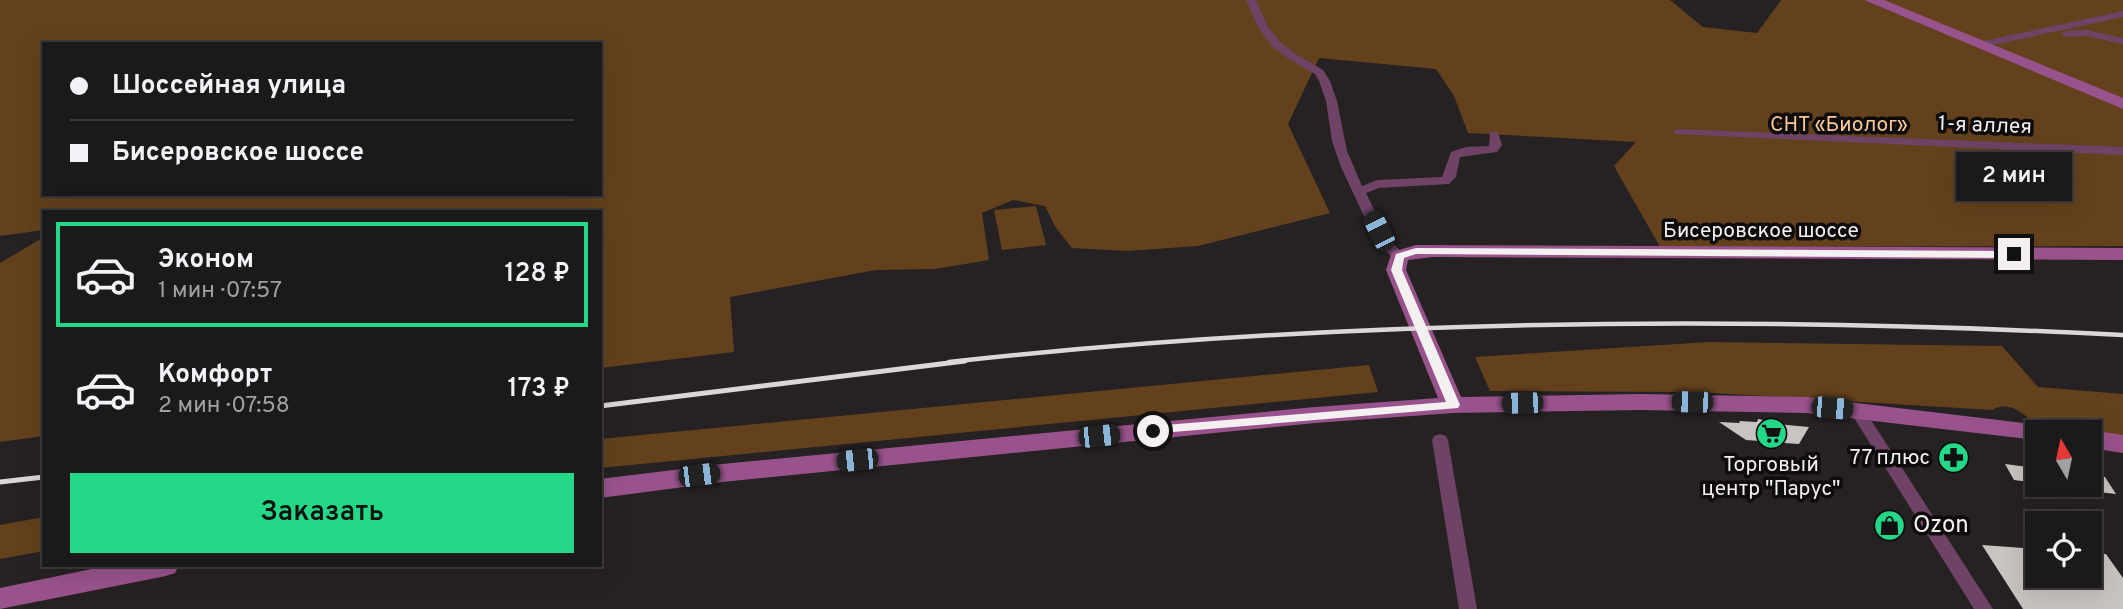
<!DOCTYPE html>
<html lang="ru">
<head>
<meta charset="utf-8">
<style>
	body { margin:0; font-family:Overpass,sans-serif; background:#252223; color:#f1f3f6; height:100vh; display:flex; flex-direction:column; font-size:26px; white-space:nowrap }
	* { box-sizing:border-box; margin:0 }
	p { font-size:23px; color:#a0a0a2 }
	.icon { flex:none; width:38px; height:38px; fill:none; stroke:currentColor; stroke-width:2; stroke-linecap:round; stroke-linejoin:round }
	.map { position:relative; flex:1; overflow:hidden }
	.drawer { position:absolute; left:42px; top:210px; width:560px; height:357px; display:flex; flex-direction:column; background:#1c191a; border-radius:0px; box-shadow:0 7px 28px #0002,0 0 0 2px #3a3839 }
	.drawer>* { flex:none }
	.guide { position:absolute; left:42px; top:42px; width:560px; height:154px; border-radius:0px; box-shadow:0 7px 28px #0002,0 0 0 2px #3a3839; display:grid; align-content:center; height:154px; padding:0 28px; background:#1c191a }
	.needle { width:46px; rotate:351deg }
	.controls { position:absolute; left:2025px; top:420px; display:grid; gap:14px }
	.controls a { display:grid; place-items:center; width:77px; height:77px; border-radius:0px; background:#1c191a; box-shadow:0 7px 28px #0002,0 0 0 2px #3a3839; font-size:35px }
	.end { position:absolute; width:32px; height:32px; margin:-16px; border:9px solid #f4f0f1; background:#111; box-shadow:0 0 0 4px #111 }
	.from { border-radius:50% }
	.bubble { position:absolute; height:49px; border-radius:0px; background:#1c191a; box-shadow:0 7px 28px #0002,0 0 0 2px #3a3839; font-size:23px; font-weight:600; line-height:49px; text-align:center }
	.car { position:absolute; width:21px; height:42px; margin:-21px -10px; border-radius:9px; box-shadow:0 0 5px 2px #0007; background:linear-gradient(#222 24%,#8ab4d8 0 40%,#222 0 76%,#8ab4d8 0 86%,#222 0) }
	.guide b { display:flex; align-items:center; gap:24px; height:66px; font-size:26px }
	.guide b+b { border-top:2px solid #3a3839 }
	.guide i { width:18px; height:18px; background:#f1f3f6 }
	ul { padding:12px 0 0; list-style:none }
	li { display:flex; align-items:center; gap:21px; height:105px; margin:0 14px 10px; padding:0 14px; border:4px solid transparent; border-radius:0px }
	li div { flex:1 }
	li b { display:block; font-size:26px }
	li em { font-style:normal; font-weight:600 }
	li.active { border-color:#23d886 }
	li>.icon { width:63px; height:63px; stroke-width:1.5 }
	.primary-button { display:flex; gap:14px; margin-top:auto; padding:14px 28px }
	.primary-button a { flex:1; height:80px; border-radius:0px; background:#23d886; color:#111; font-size:28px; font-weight:600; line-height:80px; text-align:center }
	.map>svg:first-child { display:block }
	.green { fill:#63411d; fill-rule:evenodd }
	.building { fill:#c9c3c1 }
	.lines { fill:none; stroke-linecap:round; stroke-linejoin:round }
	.street { fill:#6e4366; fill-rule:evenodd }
	.secondary { fill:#99538c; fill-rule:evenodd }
	.rail-far1 { stroke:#dbd7d8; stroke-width:4.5 }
	.rail { stroke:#dbd7d8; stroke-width:5 }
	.route { fill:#f4f0f1 }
	.labels { text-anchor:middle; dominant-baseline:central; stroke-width:7; stroke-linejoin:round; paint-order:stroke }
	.park-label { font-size:21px; fill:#fac796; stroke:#0d0b0b }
	.street-label { font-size:21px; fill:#f4f0f1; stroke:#0d0b0b }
	.poi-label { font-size:21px; fill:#f4f0f1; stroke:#0d0b0b; text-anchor:end }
	.near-poi-label { font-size:24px; fill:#f4f0f1; stroke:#0d0b0b; text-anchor:start }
</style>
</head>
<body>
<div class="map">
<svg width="2123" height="609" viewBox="0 0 2123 609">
	<rect width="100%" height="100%" fill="#262122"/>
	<path class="green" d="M 0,0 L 1670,0 L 1703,27 L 1757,33 L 1781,0 L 1864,0 L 2123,108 L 2123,246 L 1660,247 L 1614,166 L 1636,142 L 1468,133 L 1454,96 L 1436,69 L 1319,58 L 1288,124 L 1330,213 L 1198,246 L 1127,251 L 1072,248 L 1056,228 L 1045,206 L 1013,200 L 982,213 L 989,260 L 935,269 L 876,270 L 730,297 L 734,352 L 600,368 L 600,212 L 44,212 L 44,230 L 0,236 ZM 44,44 L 600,44 L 600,194 L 44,194 Z
		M 1878,0 L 2123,0 L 2123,101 Z
		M 1036,206 L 1046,245 L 1002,250 L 994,210 Z
		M 44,237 L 44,436 L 0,442 L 0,263 Z
		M 1709,342 L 2002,346 L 2038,387 L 2123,394 L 2123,444 L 2090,439 L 2090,432 C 2078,432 2055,436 2045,431 C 2028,421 2015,398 1992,410 L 1697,392 L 1490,391 L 1475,357 Z
		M 1369,365 L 1378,392 L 600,468 L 600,439 Z
		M 44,517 L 44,551 L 0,559 L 0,525 Z"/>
	<path class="building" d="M 1758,419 L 1787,425 L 1809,427 L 1799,444 L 1746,440 L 1719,422 L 1740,423 L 1739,421 L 1757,422 Z
		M 2005,464 L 2037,468 L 2037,483 L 2014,480 Z
		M 2090,475 L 2105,477 L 2116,494 L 2090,491 Z
		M 1982,545 L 2037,549 L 2037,576 L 2090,576 L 2090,553 L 2106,554 L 2123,578 L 2123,609 L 2023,609 Z"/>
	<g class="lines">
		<path class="street" d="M 1246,0 L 1256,0 L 1268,27 L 1280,42 L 1297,55 L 1323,70 L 1330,81 L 1337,101 L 1347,151 L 1362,186 L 1377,180 L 1442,177 L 1451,152 L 1466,147 L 1489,146 L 1490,132 L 1498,132 L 1502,145 L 1497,152 L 1460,157 L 1456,177 L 1449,184 L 1379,188 L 1366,193 L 1389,240 L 1406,256 L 1404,259 L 1394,259 L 1376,242 L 1341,167 L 1332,141 L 1326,101 L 1319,81 L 1315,74 L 1289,59 L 1272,46 L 1258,27 Z
			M 2123,11 L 2123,17 L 1979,48 L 1974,45 L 1979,42 Z
			M 2087,30 L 2123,38 L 2123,44 L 2087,36 L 2066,37 L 2061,34 L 2066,31 Z
			M 1678,129 L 2123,147 L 2123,155 L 1674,134 L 1674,130 Z
			M 1857,404 L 1862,406 L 1993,609 L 1974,609 L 1849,410 L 1852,406 Z
			M 1440,434 L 1446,436 L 1448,440 L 1477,609 L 1459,609 L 1432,440 L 1434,436 Z"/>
		<path class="secondary" d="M 1864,0 L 1884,0 L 2123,98 L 2123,109 Z
			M 1416,245 L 2123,248 L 2123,260 L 1433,257 L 1408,260 L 1406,270 L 1461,397 L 1641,394 L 1806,397 L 2048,426 L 2052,432 L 2037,432 L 2037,440 L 1806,413 L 1641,410 L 1453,413 L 1315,423 L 722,482 L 600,498 L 600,479 L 722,464 L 1315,407 L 1438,398 L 1386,270 L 1392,252 Z
			M 2090,430 L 2123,435 L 2123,453 L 2090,448 L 2090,432 L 2083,432 Z
			M 111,565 L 179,565 L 175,573 L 166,576 L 0,609 L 0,588 Z"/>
		<path class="rail-far1" d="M 949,362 C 1339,319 1732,315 2123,335"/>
		<path class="rail" d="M 600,406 L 965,361
			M 0,482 L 44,477"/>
	</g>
	<path class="route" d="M 1416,248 L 2014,251 L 2019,254 L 2014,258 L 1416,254 L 1404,258 L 1402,270 L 1460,405 L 1458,408 L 1149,434 L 1147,431 L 1153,426 L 1446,402 L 1391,270 L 1396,254 Z"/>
	<defs>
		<symbol id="supermarket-disc" viewBox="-11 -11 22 22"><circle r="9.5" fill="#23d886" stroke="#0d0b0b"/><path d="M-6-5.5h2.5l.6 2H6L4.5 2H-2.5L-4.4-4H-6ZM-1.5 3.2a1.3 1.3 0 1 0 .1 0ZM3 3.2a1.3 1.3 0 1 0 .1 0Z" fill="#111"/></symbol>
		<symbol id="pharmacy-disc" viewBox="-11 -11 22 22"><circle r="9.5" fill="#23d886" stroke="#0d0b0b"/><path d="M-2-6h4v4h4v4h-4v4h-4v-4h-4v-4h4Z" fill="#111"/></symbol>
		<symbol id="shop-disc" viewBox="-11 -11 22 22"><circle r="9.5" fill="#23d886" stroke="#0d0b0b"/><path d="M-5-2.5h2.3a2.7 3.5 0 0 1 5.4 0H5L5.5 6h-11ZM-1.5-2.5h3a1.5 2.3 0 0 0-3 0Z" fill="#111"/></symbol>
	</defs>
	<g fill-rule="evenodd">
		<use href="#supermarket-disc" x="1754" y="416" width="35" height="35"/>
		<use href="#pharmacy-disc" x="1936" y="440" width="35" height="35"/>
		<use href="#shop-disc" x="1872" y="508" width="35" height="35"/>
	</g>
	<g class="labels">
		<g class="park-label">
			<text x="1839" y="125">СНТ «Биолог»</text>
		</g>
		<g class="street-label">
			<text transform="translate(1985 126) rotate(2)">1-я аллея</text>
			<text x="1761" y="231">Бисеровское шоссе</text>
		</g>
		<g class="poi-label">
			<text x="1930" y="458">77 плюс</text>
			<text x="1771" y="465" text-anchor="middle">Торговый<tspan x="1771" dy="24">центр "Парус"</tspan></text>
		</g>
		<g class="near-poi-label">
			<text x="1913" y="526">Ozon</text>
		</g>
	</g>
</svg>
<div class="controls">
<a><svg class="needle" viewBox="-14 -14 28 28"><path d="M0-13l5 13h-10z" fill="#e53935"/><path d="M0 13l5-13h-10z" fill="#a0a0a2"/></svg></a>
<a><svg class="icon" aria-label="locate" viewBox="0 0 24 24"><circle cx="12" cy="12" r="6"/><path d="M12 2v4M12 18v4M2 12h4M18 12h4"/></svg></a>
</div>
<i class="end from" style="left:1153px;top:431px"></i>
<i class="end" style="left:2014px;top:254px"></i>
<div class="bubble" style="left:1956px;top:152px;width:116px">2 мин</div>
<i class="car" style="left:1379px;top:231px;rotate:333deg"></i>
<i class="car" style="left:1692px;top:402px;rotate:271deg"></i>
<i class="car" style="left:1522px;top:403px;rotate:269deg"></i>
<i class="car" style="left:1832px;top:408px;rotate:95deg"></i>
<i class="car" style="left:1099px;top:436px;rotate:84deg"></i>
<i class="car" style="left:857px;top:460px;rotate:264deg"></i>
<i class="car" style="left:699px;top:475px;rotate:83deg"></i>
<div class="guide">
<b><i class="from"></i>Шоссейная улица</b>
<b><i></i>Бисеровское шоссе</b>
</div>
<section class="drawer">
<ul>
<li class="active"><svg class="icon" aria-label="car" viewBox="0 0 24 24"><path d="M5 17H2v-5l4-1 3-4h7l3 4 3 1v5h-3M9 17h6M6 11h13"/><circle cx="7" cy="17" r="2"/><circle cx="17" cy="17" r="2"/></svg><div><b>Эконом</b><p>1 мин · 07:57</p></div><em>128 ₽</em></li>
<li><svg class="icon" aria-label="car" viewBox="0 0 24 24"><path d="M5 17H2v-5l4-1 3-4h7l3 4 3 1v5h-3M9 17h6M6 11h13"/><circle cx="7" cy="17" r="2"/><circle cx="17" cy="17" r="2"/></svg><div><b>Комфорт</b><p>2 мин · 07:58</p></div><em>173 ₽</em></li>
</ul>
<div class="primary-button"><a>Заказать</a></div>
</section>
</div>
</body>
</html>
